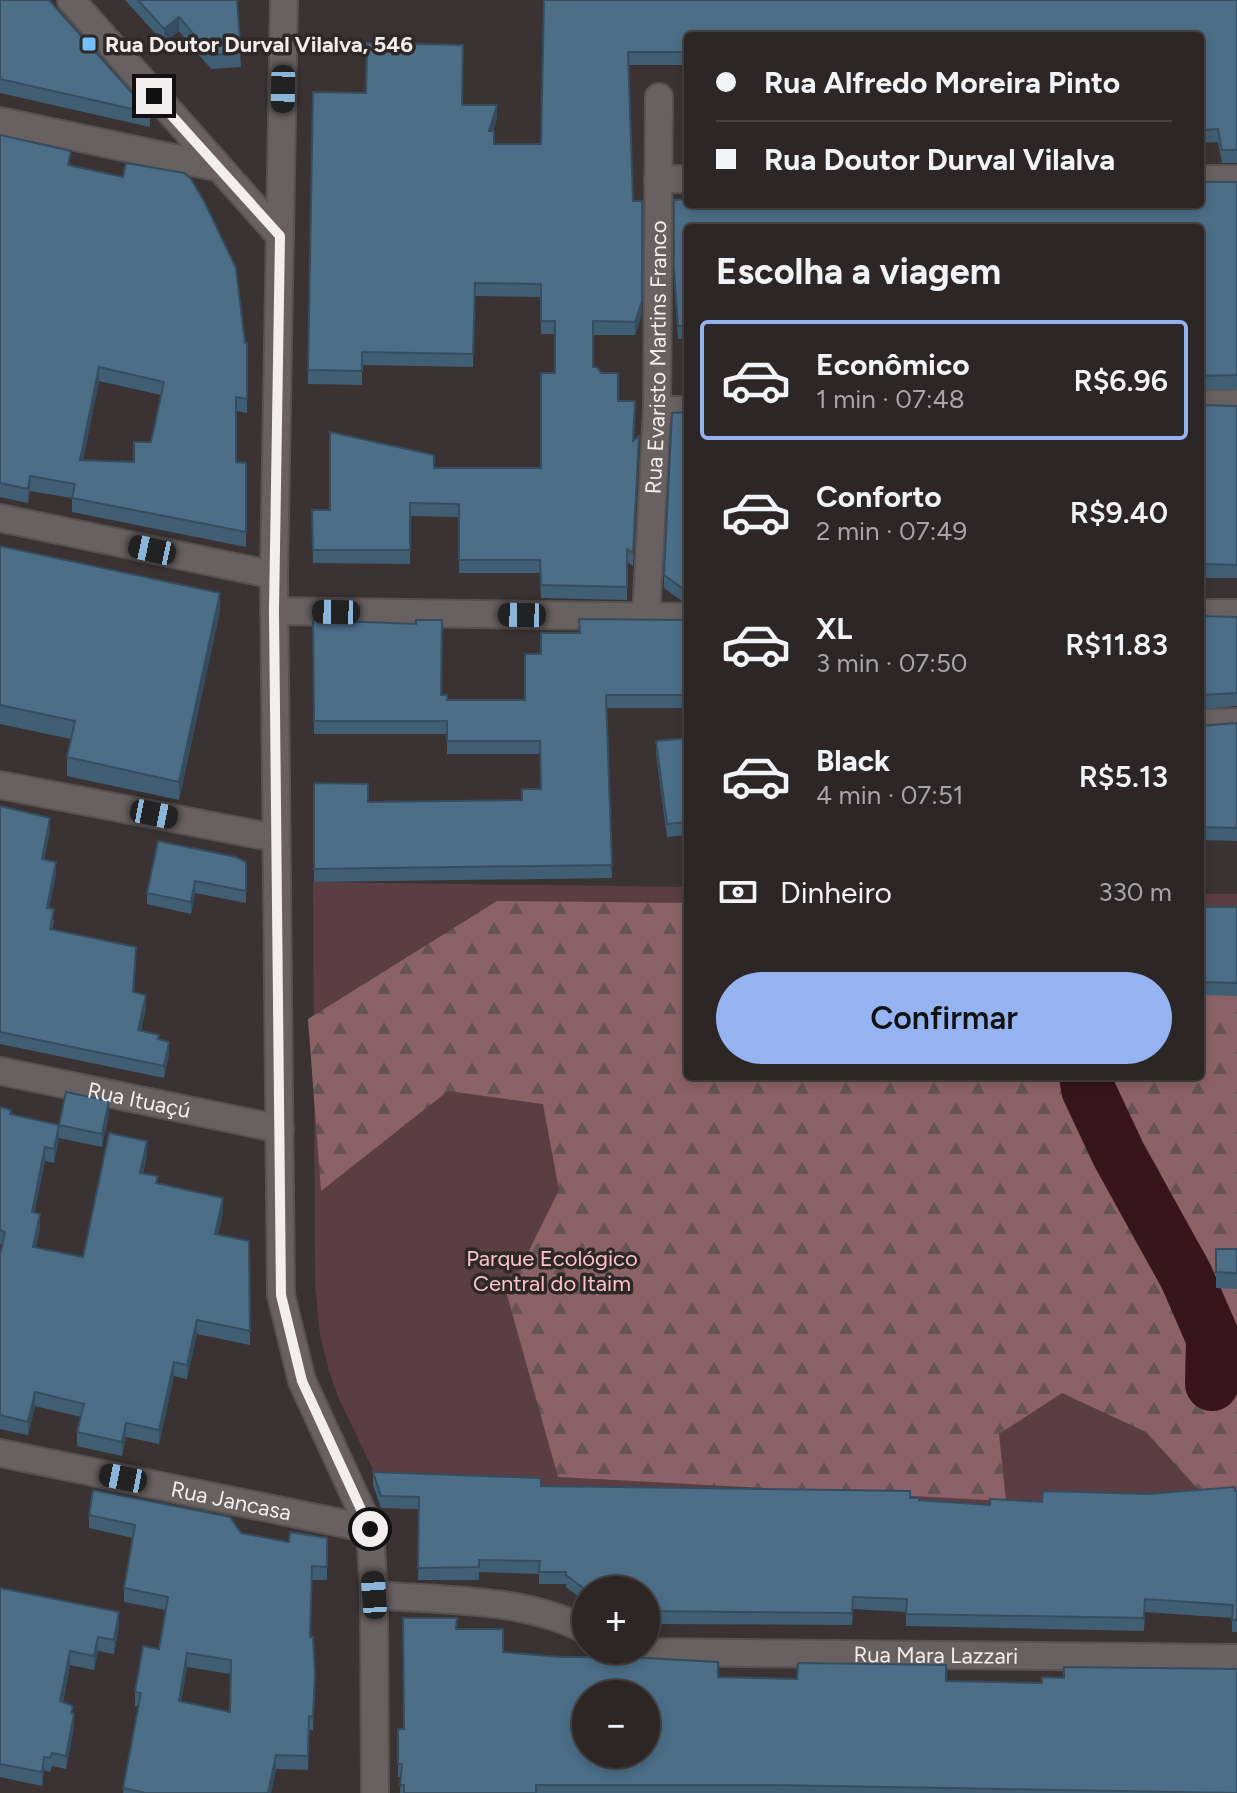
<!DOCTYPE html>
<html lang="pt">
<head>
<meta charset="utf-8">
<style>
	body { margin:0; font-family:Figtree,sans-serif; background:#383232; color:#f1f3f6; height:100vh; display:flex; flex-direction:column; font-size:30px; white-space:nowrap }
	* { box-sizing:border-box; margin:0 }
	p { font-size:26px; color:#a6a5a7 }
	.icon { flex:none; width:44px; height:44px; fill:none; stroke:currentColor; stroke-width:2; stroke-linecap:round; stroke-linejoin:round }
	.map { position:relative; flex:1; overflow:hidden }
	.drawer { position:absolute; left:684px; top:224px; width:520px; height:856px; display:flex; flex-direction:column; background:#2c2626; border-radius:8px; box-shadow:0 4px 12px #0003,0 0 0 2px #484343 }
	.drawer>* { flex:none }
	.banner { position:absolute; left:684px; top:32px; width:520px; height:176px; border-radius:8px; box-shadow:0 4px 12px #0003,0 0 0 2px #484343; display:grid; align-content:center; height:176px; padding:0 32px; background:#2c2626 }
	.tools { position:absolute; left:572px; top:1576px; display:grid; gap:16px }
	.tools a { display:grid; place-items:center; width:88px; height:88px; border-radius:50%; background:#2c2626; box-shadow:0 4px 12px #0003,0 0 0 2px #484343; font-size:40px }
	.end { position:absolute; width:36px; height:36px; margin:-18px; border:10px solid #f2eeee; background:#111; box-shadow:0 0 0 4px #111 }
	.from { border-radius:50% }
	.car { position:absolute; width:24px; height:48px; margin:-24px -12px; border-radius:10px; box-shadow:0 0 6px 2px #0007; background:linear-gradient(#222 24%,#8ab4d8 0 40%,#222 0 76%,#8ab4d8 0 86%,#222 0) }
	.banner b { display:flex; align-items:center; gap:28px; height:76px; font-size:30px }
	.banner b+b { border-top:2px solid #484343 }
	.banner i { width:20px; height:20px; background:#f1f3f6 }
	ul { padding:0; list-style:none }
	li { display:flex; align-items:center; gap:24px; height:120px; margin:0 16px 12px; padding:0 16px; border:4px solid transparent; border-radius:8px }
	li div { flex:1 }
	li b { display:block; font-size:30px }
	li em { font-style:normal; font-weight:600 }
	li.active { border-color:#95b2f1 }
	li>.icon { width:72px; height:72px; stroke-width:1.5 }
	h2 { padding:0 32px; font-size:36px; line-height:96px }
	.pay { display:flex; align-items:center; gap:20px; height:88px; padding:0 32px; font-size:30px }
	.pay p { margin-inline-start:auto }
	.cta { display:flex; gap:16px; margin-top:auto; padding:16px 32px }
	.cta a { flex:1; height:92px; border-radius:48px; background:#95b2f1; color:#111; font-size:32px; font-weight:600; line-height:92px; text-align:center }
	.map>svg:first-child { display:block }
	.green { fill:#5a3e43 }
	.forest { fill:url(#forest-firs) }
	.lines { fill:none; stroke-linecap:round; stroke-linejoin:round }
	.river { stroke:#38151d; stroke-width:54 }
	.minor-casing { stroke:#575152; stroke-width:30 }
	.minor { stroke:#686061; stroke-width:26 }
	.wall { fill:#415f74; fill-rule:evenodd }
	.shaded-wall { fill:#354d5e }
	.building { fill:#4c6e87; stroke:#354d5e; stroke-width:2; fill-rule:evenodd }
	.route { stroke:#f2eeee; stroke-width:10 }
	.poi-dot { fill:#75c0f6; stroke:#2f2829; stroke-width:3 }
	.labels { text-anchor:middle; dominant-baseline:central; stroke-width:7; stroke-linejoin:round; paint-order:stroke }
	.poi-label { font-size:22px; font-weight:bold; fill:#f2eeee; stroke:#2f2829; text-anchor:start }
	.street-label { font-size:22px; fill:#f2eeee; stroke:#2f2829 }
	.park-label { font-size:22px; fill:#fec3cc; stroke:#2f2829 }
</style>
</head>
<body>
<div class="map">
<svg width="1237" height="1793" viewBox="0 0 1237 1793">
	<defs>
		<pattern id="forest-firs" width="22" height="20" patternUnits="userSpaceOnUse" patternTransform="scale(2)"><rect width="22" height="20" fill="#8c6269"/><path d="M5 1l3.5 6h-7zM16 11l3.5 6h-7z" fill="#675356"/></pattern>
	</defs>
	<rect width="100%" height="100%" fill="#3a3233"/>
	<path class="green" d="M 313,882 L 688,887 L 688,1076 L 1200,1076 L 1200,894 L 1237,894 L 1237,1506 L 401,1509 L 382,1489 L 339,1399 L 329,1371 L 320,1335 L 315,1284 Z"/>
	<path class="forest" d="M 497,901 L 688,903 L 688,1076 L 1200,1076 L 1200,906 L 1237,909 L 1237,1501 L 1210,1502 L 1146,1432 L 1062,1393 L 999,1434 L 1006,1501 L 558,1477 L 507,1295 L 559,1190 L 543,1104 L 448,1091 L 321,1191 L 308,1019 Z"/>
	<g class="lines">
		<path class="river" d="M 1086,1076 L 1088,1089 L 1119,1155 L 1186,1276 L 1213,1338 L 1212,1384"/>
		<defs>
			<g id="minor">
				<path d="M 71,0 L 280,236"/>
				<path d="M 284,0 L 274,575 L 281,1295 L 302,1381 L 370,1529 L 374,1595 L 375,1793"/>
				<path d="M 0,121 L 216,167"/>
				<path d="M 658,179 L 688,179"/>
				<path d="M 1200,179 L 1237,179"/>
				<path d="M 1200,404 L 1237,403"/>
				<path d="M 657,410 L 688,410"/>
				<path d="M 0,518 L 274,575"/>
				<path d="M 274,611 L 688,617"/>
				<path d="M 1200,613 L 1237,613"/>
				<path id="s1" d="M 646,617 L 657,410 L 659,97"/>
				<path d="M 1200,723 L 1237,722"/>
				<path d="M 0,785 L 276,838"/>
				<path id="s2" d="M 0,1071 L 280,1129"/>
				<path id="s3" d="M 0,1453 L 370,1529"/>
				<path d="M 374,1595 C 444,1601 522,1597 586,1630"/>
				<path id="s4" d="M 634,1650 L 651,1652 L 1237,1658"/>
			</g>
		</defs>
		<use href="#minor" class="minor-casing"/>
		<use href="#minor" class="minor"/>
	</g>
	<path class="wall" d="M 0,0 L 150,113 L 150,127 L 0,93 Z
		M 125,0 L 237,0 L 241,67 L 211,69 L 179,31 L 164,43 Z
		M 1237,0 L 1237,163 L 1222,163 L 1218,142 L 1200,143 L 1200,36 L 687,65 L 628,65 L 633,201 L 642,314 L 635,335 L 593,335 L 593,367 L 618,401 L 635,415 L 634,441 L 639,449 L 633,566 L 627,562 L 627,600 L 541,598 L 540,573 L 459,573 L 459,517 L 410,516 L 410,564 L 313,563 L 312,510 L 330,510 L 434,468 L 541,468 L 555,373 L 555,334 L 541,334 L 541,297 L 475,296 L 473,367 L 362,365 L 362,385 L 308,384 L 313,92 L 462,105 L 497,118 L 493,131 L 494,144 L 541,144 L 674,1 Z
		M 0,135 L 71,165 L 245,343 L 247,343 L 247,413 L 236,411 L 236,462 L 246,463 L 246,547 L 72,512 L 72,498 L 30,491 L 28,503 L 0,497 ZM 99,381 L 161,395 L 151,442 L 134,462 L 83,460 Z
		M 1237,182 L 1237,389 L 1200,389 L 1200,228 L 688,228 L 688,339 L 678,339 L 674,280 L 674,200 Z
		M 1200,405 L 1237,406 L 1237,578 L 1200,578 Z
		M 688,412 L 688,602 L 682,601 L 664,588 L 664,575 Z
		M 0,546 L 220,611 L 179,800 L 67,776 L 67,757 L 71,739 L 0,724 Z
		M 1200,616 L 1237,617 L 1237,706 L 1200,709 Z
		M 579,619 L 688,620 L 688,708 L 606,708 L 612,878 L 314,882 L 314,783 L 368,802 L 522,800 L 541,789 L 540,754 L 447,754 L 447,734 L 314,734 L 313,620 L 442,695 L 447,700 L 525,700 L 541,654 L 579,633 Z
		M 1237,723 L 1237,841 L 1200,840 L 1200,726 Z
		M 688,738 L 688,843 L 687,835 L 667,837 L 656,754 L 656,741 Z
		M 0,806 L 50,830 L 44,859 L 56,874 L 49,908 L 54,921 L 52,930 L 136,959 L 134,993 L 146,1007 L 141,1031 L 159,1039 L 169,1054 L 164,1078 L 0,1044 Z
		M 246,862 L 246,903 L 195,893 L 191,914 L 147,904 L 147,893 Z
		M 1200,907 L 1237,907 L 1237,996 L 1200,995 Z
		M 0,1107 L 59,1139 L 54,1163 L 45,1161 L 34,1213 L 40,1228 L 36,1247 L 83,1257 L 147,1155 L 143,1173 L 158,1183 L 223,1212 L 218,1234 L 249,1241 L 250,1345 L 197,1334 L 187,1379 L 174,1376 L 159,1444 L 126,1437 L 122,1456 L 77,1446 L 77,1432 L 81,1417 L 35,1406 L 28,1435 L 0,1429 L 0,1255 L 2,1245 L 0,1244 Z
		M 109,1114 L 102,1147 L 59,1138 L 59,1125 Z
		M 1216,1249 L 1237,1249 L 1237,1289 L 1216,1288 Z
		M 373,1472 L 541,1486 L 910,1498 L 919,1500 L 990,1505 L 1147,1494 L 1237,1491 L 1237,1632 L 1232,1632 L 1232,1618 L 1145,1612 L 1144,1631 L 906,1626 L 906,1612 L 853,1609 L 852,1625 L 646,1624 L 646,1590 L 586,1590 L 586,1603 L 566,1587 L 566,1584 L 539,1584 L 539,1574 L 479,1572 L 479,1580 L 418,1580 L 419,1509 L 381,1508 L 373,1485 Z
		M 89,1515 L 241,1533 L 289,1542 L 327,1538 L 327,1580 L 312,1580 L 310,1637 L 315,1687 L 313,1730 L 309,1730 L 308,1770 L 276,1769 L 271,1793 L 123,1793 L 139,1706 L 135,1706 L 135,1692 L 159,1649 L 166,1610 L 124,1602 L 124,1588 L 133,1538 L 89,1528 ZM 187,1667 L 231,1674 L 230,1712 L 181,1702 Z
		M 0,1588 L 119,1626 L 114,1654 L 98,1651 L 94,1670 L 70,1665 L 63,1702 L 73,1713 L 74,1727 L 66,1769 L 52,1766 L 50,1772 L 44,1770 L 42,1786 L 0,1777 Z
		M 457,1629 L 503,1652 L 718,1677 L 946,1681 L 1237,1793 L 400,1793 L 401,1777 L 398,1777 L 398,1729 L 404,1729 Z"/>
	<path class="shaded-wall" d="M 179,17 L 179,31 L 164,43 L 164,29 Z
		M 497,105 L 497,118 L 489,144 L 489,131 Z
		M 642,214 L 642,314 L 635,335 L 635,322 Z
		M 99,367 L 99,381 L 80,475 L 80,460 Z
		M 30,476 L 30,491 L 28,503 L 28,489 Z
		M 220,593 L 220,611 L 179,800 L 179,782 Z
		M 50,818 L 50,830 L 42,871 L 42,859 Z
		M 56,862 L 56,874 L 47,920 L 47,908 Z
		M 195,881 L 195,893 L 191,914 L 191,902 Z
		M 146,995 L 146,1007 L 138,1043 L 138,1030 Z
		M 169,1042 L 169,1054 L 164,1078 L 164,1066 Z
		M 109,1101 L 109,1114 L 102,1147 L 102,1134 Z
		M 59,1125 L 59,1139 L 54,1163 L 54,1149 Z
		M 147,1141 L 147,1155 L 140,1186 L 140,1173 Z
		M 45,1147 L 45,1161 L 32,1226 L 32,1212 Z
		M 223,1198 L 223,1212 L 215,1248 L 215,1234 Z
		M 40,1214 L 40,1228 L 33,1261 L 33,1247 Z
		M 197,1320 L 197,1334 L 187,1379 L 187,1365 Z
		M 174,1362 L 174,1376 L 159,1444 L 159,1430 Z
		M 35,1392 L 35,1406 L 28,1435 L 28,1422 Z
		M 126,1423 L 126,1437 L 122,1456 L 122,1442 Z
		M 119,1612 L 119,1626 L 114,1654 L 114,1640 Z
		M 98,1637 L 98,1651 L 94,1670 L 94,1656 Z
		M 70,1651 L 70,1665 L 60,1715 L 60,1701 Z
		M 187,1653 L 187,1667 L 179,1715 L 179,1701 Z
		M 74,1714 L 74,1727 L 66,1769 L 66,1756 Z
		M 276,1755 L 276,1769 L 271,1793 L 268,1793 Z
		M 44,1757 L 44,1770 L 42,1786 L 42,1772 Z"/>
	<path class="building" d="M 0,0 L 49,0 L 150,113 L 0,79 Z
		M 138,0 L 237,0 L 241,53 L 211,55 L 179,17 L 164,29 Z
		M 544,0 L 1237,0 L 1237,150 L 1222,150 L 1218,129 L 1200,130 L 1200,36 L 688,36 L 688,113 L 687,52 L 628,52 L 633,201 L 642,201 L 642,301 L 635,322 L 593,321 L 593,367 L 597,367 L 601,373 L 618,373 L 618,401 L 635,401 L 633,441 L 639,436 L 633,553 L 627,549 L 627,587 L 541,585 L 540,560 L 459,560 L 459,504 L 410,503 L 410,550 L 313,550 L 312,510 L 330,510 L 330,432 L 434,455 L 434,468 L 541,468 L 541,373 L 555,373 L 555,321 L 541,321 L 541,284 L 475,283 L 473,354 L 362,352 L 362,371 L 308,370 L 313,92 L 366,93 L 367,43 L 463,45 L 462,105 L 497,105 L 489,131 L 494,131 L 494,144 L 541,144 Z
		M 0,135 L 71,151 L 68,165 L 123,177 L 126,163 L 184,173 L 191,179 L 205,203 L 236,268 L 245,343 L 247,343 L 247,399 L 236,397 L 236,462 L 246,463 L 246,532 L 72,498 L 75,484 L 30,476 L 28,489 L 0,483 ZM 99,367 L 164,382 L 151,442 L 134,442 L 134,462 L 80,460 Z
		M 1200,182 L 1237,182 L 1237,375 L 1200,376 L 1200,228 L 688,228 L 688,326 L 678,326 L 674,267 L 674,200 L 688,199 L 688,204 L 1200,204 Z
		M 1200,405 L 1237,406 L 1237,565 L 1200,564 Z
		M 688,412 L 688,589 L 682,588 L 664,575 L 672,413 Z
		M 0,546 L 220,593 L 179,782 L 67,757 L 75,721 L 0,705 Z
		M 1200,616 L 1237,617 L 1237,693 L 1200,695 Z
		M 579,619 L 688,620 L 688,695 L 606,695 L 612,865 L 314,869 L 314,783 L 368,784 L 368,802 L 522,800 L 522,789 L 541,789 L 540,741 L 447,741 L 447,721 L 314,721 L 313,620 L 416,624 L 416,620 L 442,620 L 441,695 L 447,695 L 447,700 L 525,700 L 525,654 L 541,654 L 541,633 L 580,633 Z
		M 1237,723 L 1237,828 L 1200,827 L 1200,726 Z
		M 688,738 L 688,830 L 687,822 L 667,824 L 656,741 Z
		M 0,806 L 50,818 L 42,859 L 56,862 L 47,908 L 54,909 L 50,929 L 136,947 L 133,992 L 146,995 L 138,1030 L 159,1035 L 158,1039 L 169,1042 L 164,1066 L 0,1032 Z
		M 158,841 L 236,857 L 246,862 L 246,891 L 195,881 L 191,902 L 147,893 Z
		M 1200,907 L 1237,907 L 1237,983 L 1200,982 Z
		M 66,1092 L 109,1101 L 102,1134 L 59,1125 Z
		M 0,1107 L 11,1110 L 10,1114 L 59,1125 L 54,1149 L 45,1147 L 32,1212 L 40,1214 L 33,1247 L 83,1257 L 109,1133 L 147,1141 L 140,1173 L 158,1176 L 156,1183 L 223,1198 L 215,1234 L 249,1241 L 250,1331 L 197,1320 L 187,1365 L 174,1362 L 159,1430 L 126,1423 L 122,1442 L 77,1432 L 84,1404 L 35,1392 L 28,1422 L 0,1415 L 0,1255 L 5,1232 L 0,1230 Z
		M 1216,1249 L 1237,1249 L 1237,1273 L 1216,1272 Z
		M 373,1472 L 541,1478 L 541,1486 L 910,1491 L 910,1498 L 919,1498 L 919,1500 L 990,1505 L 990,1499 L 1042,1502 L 1043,1491 L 1147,1494 L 1235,1487 L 1235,1491 L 1237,1491 L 1237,1620 L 1232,1620 L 1233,1605 L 1145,1599 L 1144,1618 L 906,1614 L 907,1599 L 853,1597 L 852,1613 L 646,1611 L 646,1590 L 586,1590 L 566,1575 L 566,1572 L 539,1572 L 540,1561 L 479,1560 L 479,1567 L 418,1568 L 419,1497 L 381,1496 Z
		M 93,1490 L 230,1517 L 241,1533 L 289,1542 L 290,1532 L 327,1538 L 327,1567 L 312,1566 L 310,1637 L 313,1637 L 315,1674 L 313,1717 L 309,1716 L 308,1756 L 276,1755 L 268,1793 L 146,1793 L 123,1788 L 141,1693 L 135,1692 L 143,1646 L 159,1649 L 168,1597 L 124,1588 L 135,1525 L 89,1515 ZM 187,1653 L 231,1660 L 230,1712 L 179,1701 Z
		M 0,1588 L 119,1612 L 114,1640 L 98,1637 L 94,1656 L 70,1651 L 60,1701 L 73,1706 L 71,1713 L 74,1714 L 66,1756 L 52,1753 L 50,1758 L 44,1757 L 42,1772 L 0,1764 Z
		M 403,1618 L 457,1618 L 456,1629 L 503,1629 L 503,1652 L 561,1657 L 626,1657 L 718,1662 L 718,1677 L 797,1679 L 798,1663 L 946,1665 L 946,1681 L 1042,1683 L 1042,1677 L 1064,1678 L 1064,1667 L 1237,1669 L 1237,1793 L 770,1785 L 536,1785 L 536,1793 L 404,1793 L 404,1785 L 400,1785 L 402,1764 L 398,1764 L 398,1729 L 404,1729 ZM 586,1694 L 646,1694 L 646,1754 L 586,1754 Z"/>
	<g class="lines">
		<path class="route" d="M 154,96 L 280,236 L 274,611 L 281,1295 L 302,1381 L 370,1529"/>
	</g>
	<rect class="poi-dot" x="81" y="36" width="16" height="16" rx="4"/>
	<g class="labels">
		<g class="poi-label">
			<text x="105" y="44">Rua Doutor Durval Vilalva, 546</text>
		</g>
		<g class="street-label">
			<text stroke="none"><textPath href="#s1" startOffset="260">Rua Evaristo Martins Franco</textPath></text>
			<text stroke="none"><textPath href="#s2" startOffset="142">Rua Ituaçú</textPath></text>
			<text stroke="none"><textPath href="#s3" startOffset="236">Rua Jancasa</textPath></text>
			<text stroke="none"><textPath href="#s4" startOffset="302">Rua Mara Lazzari</textPath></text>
		</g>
		<g class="park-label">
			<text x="552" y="1258">Parque Ecológico<tspan x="552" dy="25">Central do Itaim</tspan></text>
		</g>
	</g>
</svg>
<div class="tools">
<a>+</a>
<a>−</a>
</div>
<i class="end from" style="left:370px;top:1529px"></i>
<i class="end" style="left:154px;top:96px"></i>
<i class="car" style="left:283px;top:89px;rotate:181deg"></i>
<i class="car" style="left:152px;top:550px;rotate:282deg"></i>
<i class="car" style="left:336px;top:612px;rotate:271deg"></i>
<i class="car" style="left:522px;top:615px;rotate:271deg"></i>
<i class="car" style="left:154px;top:814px;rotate:101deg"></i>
<i class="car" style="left:123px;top:1478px;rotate:281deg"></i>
<i class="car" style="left:374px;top:1595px;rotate:356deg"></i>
<div class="banner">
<b><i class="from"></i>Rua Alfredo Moreira Pinto</b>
<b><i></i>Rua Doutor Durval Vilalva</b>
</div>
<section class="drawer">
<h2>Escolha a viagem</h2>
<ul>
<li class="active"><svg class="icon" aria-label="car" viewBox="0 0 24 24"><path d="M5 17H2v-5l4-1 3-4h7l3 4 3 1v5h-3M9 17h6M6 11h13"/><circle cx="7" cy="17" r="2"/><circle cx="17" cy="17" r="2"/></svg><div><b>Econômico</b><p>1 min · 07:48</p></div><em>R$6.96</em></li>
<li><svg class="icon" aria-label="car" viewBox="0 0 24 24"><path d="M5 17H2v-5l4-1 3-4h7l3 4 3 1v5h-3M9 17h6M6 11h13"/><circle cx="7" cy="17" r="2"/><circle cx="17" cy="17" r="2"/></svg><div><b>Conforto</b><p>2 min · 07:49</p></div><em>R$9.40</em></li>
<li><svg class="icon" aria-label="car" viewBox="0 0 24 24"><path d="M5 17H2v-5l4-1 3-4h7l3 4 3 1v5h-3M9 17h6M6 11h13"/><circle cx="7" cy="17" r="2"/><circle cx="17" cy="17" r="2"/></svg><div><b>XL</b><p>3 min · 07:50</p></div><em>R$11.83</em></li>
<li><svg class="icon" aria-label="car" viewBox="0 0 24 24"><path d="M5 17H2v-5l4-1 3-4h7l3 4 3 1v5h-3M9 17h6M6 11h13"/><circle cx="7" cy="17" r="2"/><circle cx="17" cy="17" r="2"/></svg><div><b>Black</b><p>4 min · 07:51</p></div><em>R$5.13</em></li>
</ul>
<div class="pay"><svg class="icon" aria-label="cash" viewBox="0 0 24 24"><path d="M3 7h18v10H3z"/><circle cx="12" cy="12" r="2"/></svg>Dinheiro<p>330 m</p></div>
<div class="cta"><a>Confirmar</a></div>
</section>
</div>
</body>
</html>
